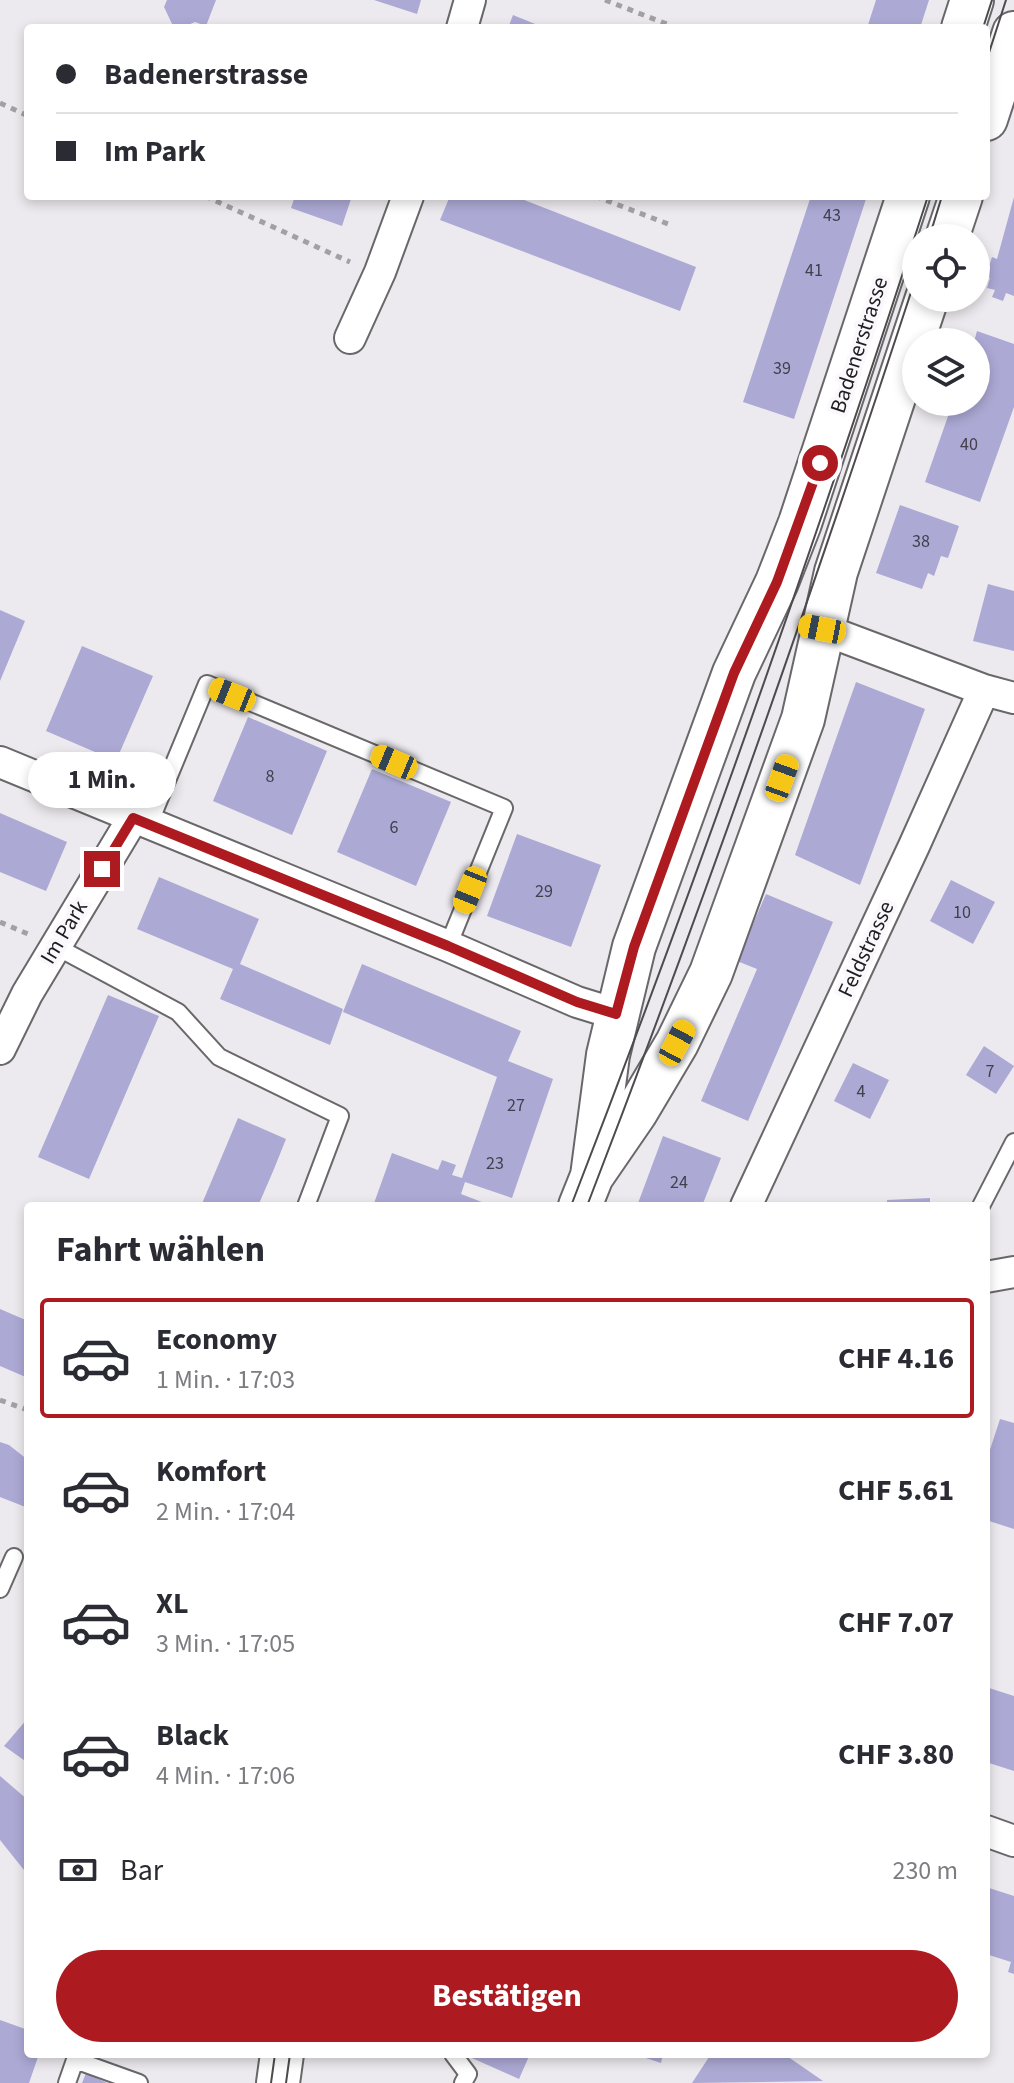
<!DOCTYPE html>
<html lang="de">
<head>
<meta charset="utf-8">
<style>
	body { margin:0; font-family:"Source Sans 3",sans-serif; background:#f7f7f7; color:#2b2b33; height:100vh; display:flex; flex-direction:column; font-size:30px; white-space:nowrap }
	* { box-sizing:border-box; margin:0 }
	p { font-size:26px; color:#7c7c81 }
	.icon { flex:none; width:44px; height:44px; fill:none; stroke:currentColor; stroke-width:2; stroke-linecap:round; stroke-linejoin:round }
	.map { position:relative; flex:1; overflow:hidden }
	.side { position:absolute; left:24px; top:1202px; width:966px; height:856px; display:flex; flex-direction:column; background:#fff; border-radius:8px; box-shadow:0 4px 12px #0003 }
	.side>* { flex:none }
	.top-card { position:absolute; left:24px; top:24px; width:966px; height:176px; border-radius:8px; box-shadow:0 4px 12px #0003; display:grid; align-content:center; height:176px; padding:0 32px; background:#fff }
	.fabs { position:absolute; left:902px; top:224px; display:grid; gap:16px }
	.fabs a { display:grid; place-items:center; width:88px; height:88px; border-radius:50%; background:#fff; box-shadow:0 4px 12px #0003; font-size:40px }
	.end { position:absolute; width:36px; height:36px; margin:-18px; border:10px solid #ad1b20; background:#fff; box-shadow:0 0 0 4px #fff }
	.from { border-radius:50% }
	.bubble { position:absolute; height:56px; border-radius:28px; background:#fff; box-shadow:0 4px 12px #0003; font-size:26px; font-weight:700; line-height:56px; text-align:center }
	.car { position:absolute; width:24px; height:48px; margin:-24px -12px; border-radius:10px; box-shadow:0 0 6px 2px #0007; background:linear-gradient(#f5c518 24%,#345 0 40%,#f5c518 0 76%,#345 0 86%,#f5c518 0) }
	.top-card b { display:flex; align-items:center; gap:28px; height:76px; font-size:30px }
	.top-card b+b { border-top:2px solid #e1e1e2 }
	.top-card i { width:20px; height:20px; background:#2b2b33 }
	ul { padding:0; list-style:none }
	li { display:flex; align-items:center; gap:24px; height:120px; margin:0 16px 12px; padding:0 16px; border:4px solid transparent; border-radius:8px }
	li div { flex:1 }
	li b { display:block; font-size:30px }
	li em { font-style:normal; font-weight:700 }
	li.active { border-color:#ad1b20 }
	li>.icon { width:72px; height:72px; stroke-width:1.5 }
	h2 { padding:0 32px; font-size:36px; line-height:96px }
	.pay { display:flex; align-items:center; gap:20px; height:88px; padding:0 32px; font-size:30px }
	.pay p { margin-inline-start:auto }
	.button { display:flex; gap:16px; margin-top:auto; padding:16px 32px }
	.button a { flex:1; height:92px; border-radius:48px; background:#ad1b20; color:#fff; font-size:32px; font-weight:700; line-height:92px; text-align:center }
	.map>svg:first-child { display:block }
	.building { fill:#aca9d5 }
	.lines { fill:none; stroke-linecap:round; stroke-linejoin:round }
	.lane-casing { stroke:#69676a; stroke-width:20 }
	.street-casing { stroke:#69676a; stroke-width:34 }
	.secondary-casing { stroke:#69676a; stroke-width:46 }
	.path { stroke:#a2a0a3; stroke-width:5; stroke-dasharray:6 6; stroke-linecap:butt }
	.lane { stroke:#fff; stroke-width:16 }
	.street { stroke:#fff; stroke-width:30 }
	.secondary { stroke:#fff; stroke-width:42 }
	.tram { stroke:#4d4b4e; stroke-width:2 }
	.route { stroke:#ad1b20; stroke-width:10 }
	.labels { text-anchor:middle; dominant-baseline:central; stroke-width:8; stroke-linejoin:round; paint-order:stroke }
	.number-label { font-size:18px; fill:#42404c }
	.street-label { font-size:22px; fill:#1e1d1f; stroke:#faf8fc }
</style>
</head>
<body>
<div class="map">
<svg width="1014" height="2083" viewBox="0 0 1014 2083">
	<rect width="100%" height="100%" fill="#eceaee"/>
	<path class="building" d="M 167,0 L 216,0 L 206,26 L 195,22 L 181,28 L 174,28 L 164,7 Z
		M 374,0 L 421,0 L 417,14 Z
		M 876,0 L 929,0 L 920,28 L 867,28 Z
		M 513,15 L 545,28 L 508,28 Z
		M 295,196 L 352,196 L 342,226 L 291,208 Z
		M 450,196 L 514,196 L 696,267 L 680,311 L 440,220 Z
		M 811,196 L 867,196 L 794,419 L 743,402 Z
		M 1014,197 L 1014,296 L 1006,293 L 1003,301 L 992,297 L 995,290 L 987,288 L 990,278 L 986,276 L 992,257 L 997,259 Z
		M 977,331 L 1014,344 L 1014,407 L 980,502 L 925,482 L 953,402 L 976,402 L 976,342 L 974,342 Z
		M 900,505 L 959,526 L 948,558 L 941,556 L 934,576 L 928,573 L 922,589 L 876,573 Z
		M 988,584 L 1014,591 L 1014,651 L 973,641 Z
		M 0,610 L 25,621 L 0,681 Z
		M 82,646 L 153,676 L 116,761 L 46,731 Z
		M 856,682 L 925,709 L 860,885 L 795,855 Z
		M 248,717 L 327,751 L 292,835 L 213,801 Z
		M 372,769 L 451,802 L 416,886 L 337,852 Z
		M 0,813 L 67,842 L 46,891 L 0,872 Z
		M 517,834 L 601,865 L 571,947 L 487,916 Z
		M 159,877 L 259,919 L 240,964 L 343,1009 L 330,1045 L 220,999 L 233,969 L 137,929 Z
		M 951,880 L 995,902 L 973,944 L 930,921 Z
		M 766,894 L 833,922 L 748,1121 L 701,1101 L 757,969 L 737,961 Z
		M 362,964 L 521,1031 L 508,1061 L 553,1079 L 512,1198 L 465,1182 L 461,1194 L 487,1204 L 486,1206 L 373,1206 L 392,1153 L 438,1170 L 442,1160 L 456,1165 L 452,1175 L 462,1178 L 497,1077 L 343,1012 Z
		M 108,995 L 159,1016 L 89,1179 L 38,1157 Z
		M 984,1046 L 1014,1066 L 996,1094 L 966,1075 Z
		M 853,1063 L 889,1080 L 870,1119 L 834,1101 Z
		M 238,1118 L 286,1139 L 274,1169 L 258,1206 L 201,1206 Z
		M 663,1136 L 721,1158 L 702,1206 L 637,1206 Z
		M 930,1198 L 930,1206 L 887,1206 L 887,1200 Z
		M 0,1309 L 28,1321 L 28,1378 L 0,1366 Z
		M 1000,1419 L 1014,1423 L 1014,1529 L 986,1520 L 986,1462 Z
		M 0,1442 L 9,1445 L 28,1460 L 28,1508 L 0,1497 Z
		M 986,1687 L 1014,1696 L 1014,1771 L 986,1762 Z
		M 28,1718 L 28,1763 L 4,1746 Z
		M 0,1776 L 28,1800 L 28,1875 L 0,1840 Z
		M 986,1887 L 1014,1896 L 1014,1974 L 1008,1972 L 1011,1962 L 986,1954 Z
		M 0,2020 L 28,2030 L 28,2054 L 39,2054 L 29,2083 L 0,2083 Z
		M 463,2054 L 530,2054 L 519,2079 Z
		M 634,2054 L 663,2054 L 661,2063 Z
		M 711,2054 L 784,2054 L 823,2081 L 692,2083 Z
		M 86,2073 L 107,2083 L 82,2083 Z"/>
	<g class="lines">
		<defs>
			<path id="lane" d="M 149,824 L 207,684 L 504,808 L 448,946
				M 55,946 L 178,1012 L 219,1057 L 340,1116 L 306,1206
				M 981,1206 L 1014,1142
				M 0,1589 L 14,1557
				M 453,2054 L 468,2074 L 463,2083
				M 67,2083 L 75,2060 L 139,2083"/>
			<path id="street" d="M 462,28 L 470,0
				M 350,338 L 380,272 L 408,196
				M 822,629 L 984,690 L 1014,698
				M 0,762 L 448,946 L 577,1002 L 616,1014
				M 0,1049 L 27,994 L 133,818
				M 746,1206 L 914,846 L 984,690
				M 986,1277 L 1014,1272
				M 986,1831 L 1014,1841"/>
			<path id="secondary" d="M 963,28 L 972,0
				M 986,119 L 1014,33
				M 947,238 L 961,196
				M 592,1176 L 608,1055 L 634,947 L 734,673 L 777,582 L 800,523 L 908,196
				M 580,1206 L 592,1176 L 636,1112 L 677,1043 L 711,973 L 803,719 L 836,572 L 927,298
				M 278,2083 L 282,2054"/>
		</defs>
		<use href="#lane" class="lane-casing"/>
		<use href="#street" class="street-casing"/>
		<use href="#secondary" class="secondary-casing"/>
		<path class="path" d="M 605,0 L 677,28
			M 0,103 L 28,116
			M 205,196 L 350,262
			M 595,196 L 668,224
			M 0,922 L 28,934
			M 0,1400 L 28,1410"/>
		<use href="#lane" class="lane"/>
		<use href="#street" class="street"/>
		<use href="#secondary" class="secondary"/>
		<path class="tram" d="M 983,28 L 992,0
			M 986,62 L 1006,0
			M 929,238 L 942,196
			M 571,1206 C 700,873 818,536 928,196
			M 587,1206 C 705,900 814,589 916,277
			M 271,2083 L 275,2054
			M 286,2083 L 290,2054"/>
	</g>
	<g class="lines">
		<path class="route" d="M 102,869 L 133,818 L 448,946 L 577,1002 L 616,1014 L 634,947 L 734,673 L 777,582 L 820,463"/>
	</g>
	<g class="labels">
		<g class="number-label">
			<text x="832" y="215">43</text>
			<text x="814" y="270">41</text>
			<text x="782" y="368">39</text>
			<text x="969" y="444">40</text>
			<text x="921" y="541">38</text>
			<text x="270" y="776">8</text>
			<text x="394" y="827">6</text>
			<text x="544" y="891">29</text>
			<text x="962" y="912">10</text>
			<text x="990" y="1071">7</text>
			<text x="861" y="1091">4</text>
			<text x="516" y="1105">27</text>
			<text x="495" y="1163">23</text>
			<text x="679" y="1182">24</text>
		</g>
		<g class="street-label">
			<text transform="translate(859 345) rotate(-72)">Badenerstrasse</text>
			<text transform="translate(64 932) rotate(-59)">Im Park</text>
			<text transform="translate(866 949) rotate(-65)">Feldstrasse</text>
		</g>
	</g>
</svg>
<div class="fabs">
<a><svg class="icon" aria-label="locate" viewBox="0 0 24 24"><circle cx="12" cy="12" r="6"/><path d="M12 2v4M12 18v4M2 12h4M18 12h4"/></svg></a>
<a><svg class="icon" aria-label="layers" viewBox="0 0 24 24"><path d="M12 4l9 5-9 5-9-5zM3 14l9 5 9-5"/></svg></a>
</div>
<i class="end from" style="left:820px;top:463px"></i>
<i class="end" style="left:102px;top:869px"></i>
<div class="bubble" style="left:28px;top:752px;width:148px">1 Min.</div>
<i class="car" style="left:822px;top:629px;rotate:281deg"></i>
<i class="car" style="left:232px;top:695px;rotate:292deg"></i>
<i class="car" style="left:394px;top:762px;rotate:293deg"></i>
<i class="car" style="left:782px;top:778px;rotate:20deg"></i>
<i class="car" style="left:470px;top:890px;rotate:202deg"></i>
<i class="car" style="left:677px;top:1043px;rotate:28deg"></i>
<div class="top-card">
<b><i class="from"></i>Badenerstrasse</b>
<b><i></i>Im Park</b>
</div>
<section class="side">
<h2>Fahrt wählen</h2>
<ul>
<li class="active"><svg class="icon" aria-label="car" viewBox="0 0 24 24"><path d="M5 17H2v-5l4-1 3-4h7l3 4 3 1v5h-3M9 17h6M6 11h13"/><circle cx="7" cy="17" r="2"/><circle cx="17" cy="17" r="2"/></svg><div><b>Economy</b><p>1 Min. · 17:03</p></div><em>CHF 4.16</em></li>
<li><svg class="icon" aria-label="car" viewBox="0 0 24 24"><path d="M5 17H2v-5l4-1 3-4h7l3 4 3 1v5h-3M9 17h6M6 11h13"/><circle cx="7" cy="17" r="2"/><circle cx="17" cy="17" r="2"/></svg><div><b>Komfort</b><p>2 Min. · 17:04</p></div><em>CHF 5.61</em></li>
<li><svg class="icon" aria-label="car" viewBox="0 0 24 24"><path d="M5 17H2v-5l4-1 3-4h7l3 4 3 1v5h-3M9 17h6M6 11h13"/><circle cx="7" cy="17" r="2"/><circle cx="17" cy="17" r="2"/></svg><div><b>XL</b><p>3 Min. · 17:05</p></div><em>CHF 7.07</em></li>
<li><svg class="icon" aria-label="car" viewBox="0 0 24 24"><path d="M5 17H2v-5l4-1 3-4h7l3 4 3 1v5h-3M9 17h6M6 11h13"/><circle cx="7" cy="17" r="2"/><circle cx="17" cy="17" r="2"/></svg><div><b>Black</b><p>4 Min. · 17:06</p></div><em>CHF 3.80</em></li>
</ul>
<div class="pay"><svg class="icon" aria-label="cash" viewBox="0 0 24 24"><path d="M3 7h18v10H3z"/><circle cx="12" cy="12" r="2"/></svg>Bar<p>230 m</p></div>
<div class="button"><a>Bestätigen</a></div>
</section>
</div>
</body>
</html>
